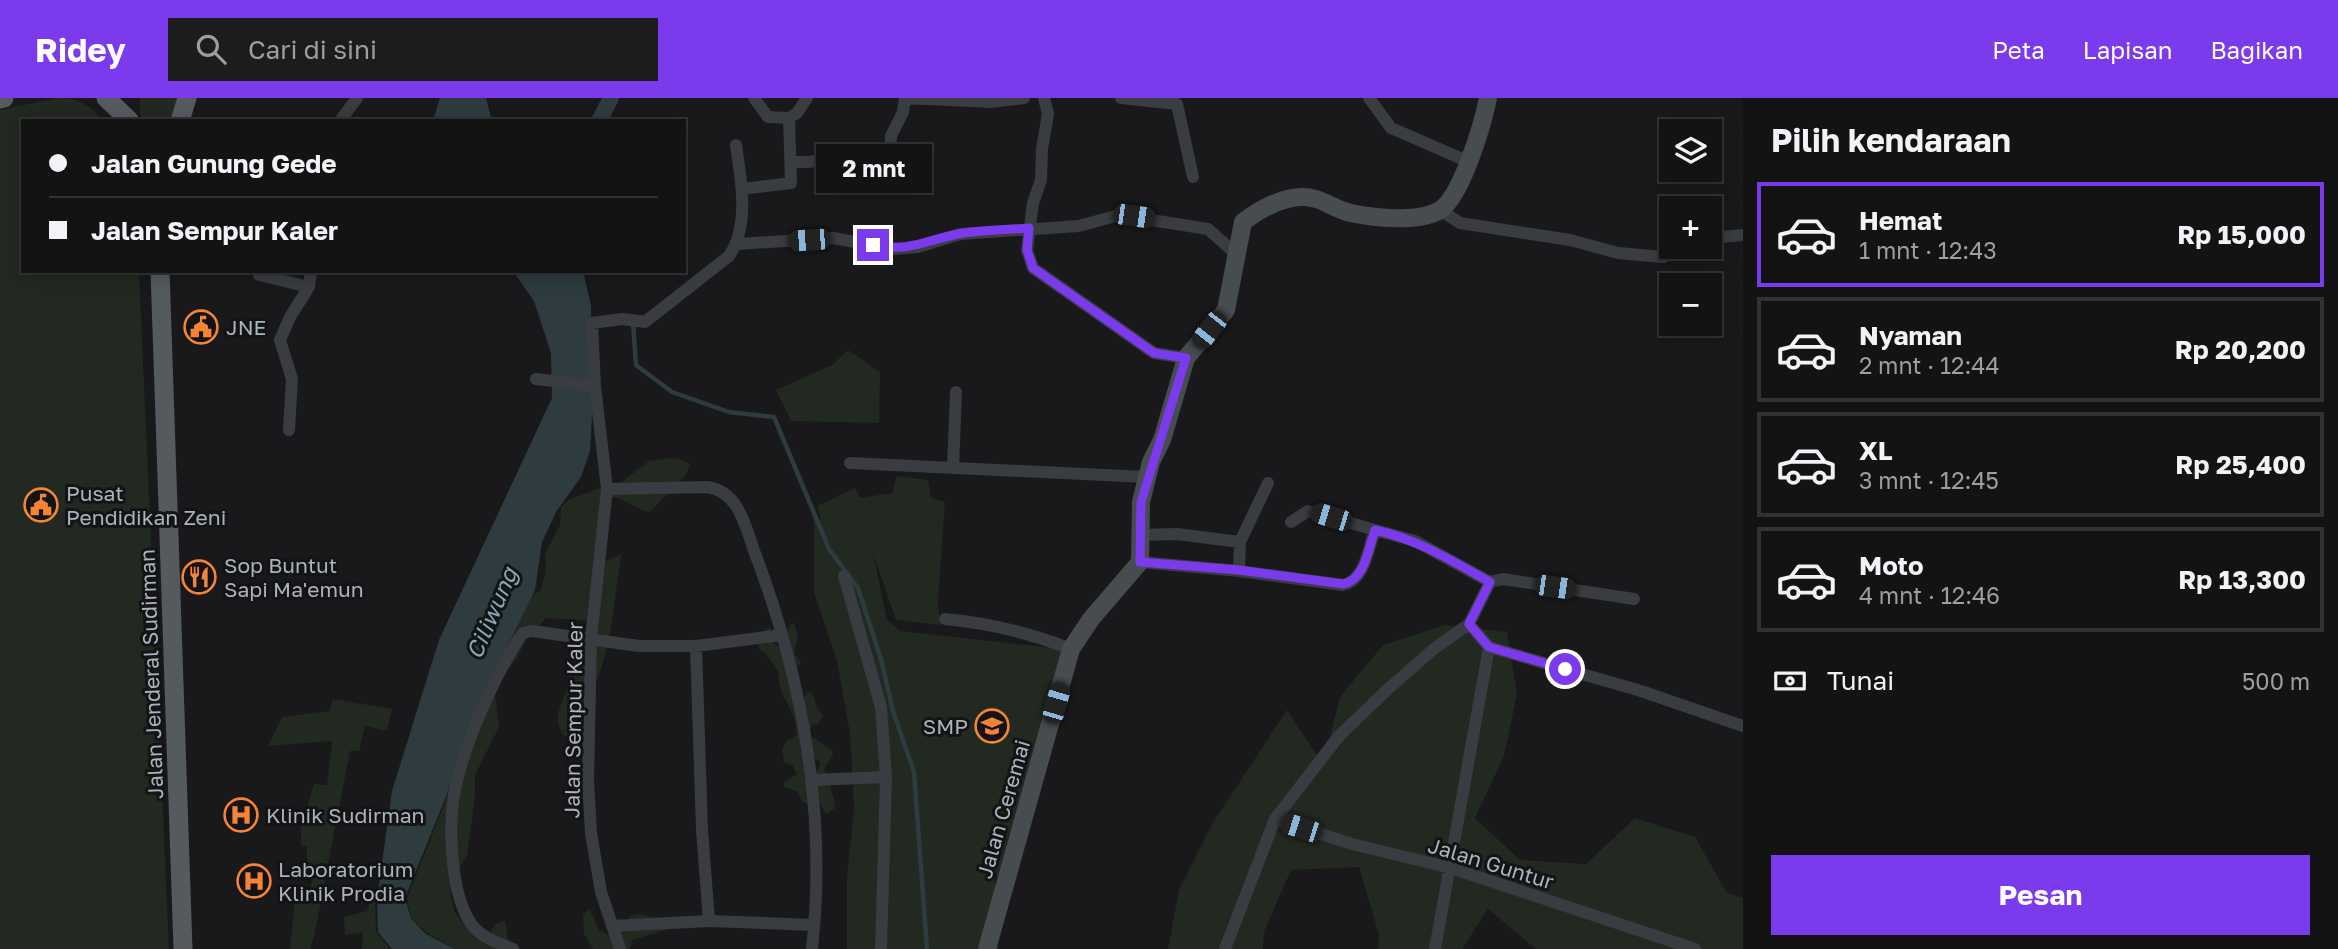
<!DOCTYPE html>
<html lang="id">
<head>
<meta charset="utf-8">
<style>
	body { margin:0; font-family:"Golos Text",sans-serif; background:#1c1c1d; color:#f1f3f6; height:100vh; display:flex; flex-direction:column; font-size:26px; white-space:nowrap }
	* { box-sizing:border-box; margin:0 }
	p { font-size:23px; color:#9d9ea0 }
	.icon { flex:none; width:38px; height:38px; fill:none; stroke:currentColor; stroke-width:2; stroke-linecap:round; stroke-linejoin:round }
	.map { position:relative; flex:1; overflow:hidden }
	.side { display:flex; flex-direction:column; background:#131314; width:595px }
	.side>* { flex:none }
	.banner { position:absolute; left:21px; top:21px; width:665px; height:154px; border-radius:0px; box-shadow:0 4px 18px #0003,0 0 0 2px #323234; display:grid; align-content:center; height:154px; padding:0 28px; background:#131314 }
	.tools { position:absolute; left:1659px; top:21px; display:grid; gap:14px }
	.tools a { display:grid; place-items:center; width:63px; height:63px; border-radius:0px; background:#131314; box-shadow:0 4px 18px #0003,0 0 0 2px #323234; font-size:35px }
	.end { position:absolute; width:32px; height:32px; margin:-16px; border:9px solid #7c3aed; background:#fff; box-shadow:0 0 0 4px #fff }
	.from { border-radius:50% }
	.bubble { position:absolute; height:49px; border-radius:0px; background:#131314; box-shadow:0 4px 18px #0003,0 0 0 2px #323234; font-size:23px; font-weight:700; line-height:49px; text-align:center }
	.car { position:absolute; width:21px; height:42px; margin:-21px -10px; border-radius:9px; box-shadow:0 0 5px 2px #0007; background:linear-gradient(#222 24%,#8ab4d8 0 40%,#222 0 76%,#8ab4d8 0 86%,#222 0) }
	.banner b { display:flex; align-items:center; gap:24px; height:66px; font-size:26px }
	.banner b+b { border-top:2px solid #323234 }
	.banner i { width:18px; height:18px; background:#f1f3f6 }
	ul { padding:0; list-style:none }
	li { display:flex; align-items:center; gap:21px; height:105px; margin:0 14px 10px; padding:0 14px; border:4px solid #323234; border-radius:0px }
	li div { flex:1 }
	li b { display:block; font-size:26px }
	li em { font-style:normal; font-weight:700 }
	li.on { border-color:#7c3aed }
	li>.icon { width:63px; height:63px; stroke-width:1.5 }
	h2 { padding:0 28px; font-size:32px; line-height:84px }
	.pay { display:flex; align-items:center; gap:18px; height:77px; padding:0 28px; font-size:26px }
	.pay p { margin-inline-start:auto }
	.action { display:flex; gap:14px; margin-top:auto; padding:14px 28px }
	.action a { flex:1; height:80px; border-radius:0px; background:#7c3aed; color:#fff; font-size:28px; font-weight:700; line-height:80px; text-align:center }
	header { display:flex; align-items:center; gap:42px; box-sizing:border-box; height:98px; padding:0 35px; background:#7c3aed; color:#fff }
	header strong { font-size:33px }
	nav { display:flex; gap:38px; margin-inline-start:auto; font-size:24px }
	.search { width:490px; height:63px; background:#1c1c1d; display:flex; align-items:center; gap:18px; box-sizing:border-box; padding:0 24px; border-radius:0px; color:#9d9ea0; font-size:26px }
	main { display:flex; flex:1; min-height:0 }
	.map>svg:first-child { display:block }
	.green { fill:#212920 }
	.water { fill:#2e3c3f }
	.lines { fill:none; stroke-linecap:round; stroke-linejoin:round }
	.stream { stroke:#2e3c3f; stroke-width:4.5 }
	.canal { stroke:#2e3c3f; stroke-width:16 }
	.street { stroke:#393c40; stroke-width:12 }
	.secondary { stroke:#474c50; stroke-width:18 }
	.primary { stroke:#555a5f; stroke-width:19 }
	.route { stroke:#7c3aed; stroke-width:9 }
	.labels { text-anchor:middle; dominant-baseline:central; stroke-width:6; stroke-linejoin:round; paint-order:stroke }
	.poi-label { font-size:21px; fill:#abb4bb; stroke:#141416; text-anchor:start }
	.street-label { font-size:21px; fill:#abb4bb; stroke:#141416 }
	.water-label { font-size:23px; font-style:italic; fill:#82abb6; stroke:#141416 }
</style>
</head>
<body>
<header>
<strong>Ridey</strong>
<div class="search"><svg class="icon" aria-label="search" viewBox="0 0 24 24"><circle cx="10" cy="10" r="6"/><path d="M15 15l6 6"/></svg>Cari di sini</div>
<nav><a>Peta</a><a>Lapisan</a><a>Bagikan</a></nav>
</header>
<main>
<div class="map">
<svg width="1743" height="851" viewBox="0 0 1743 851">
	<rect width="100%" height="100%" fill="#19191b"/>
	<path class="green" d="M 59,0 C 79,0 91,9 105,23 L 23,23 L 23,173 L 139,173 L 169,851 L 0,851 L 0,12 Z
		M 140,0 L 178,0 L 173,16 L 167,23 L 146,23 L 140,17 Z
		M 848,252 L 880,274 L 879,325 L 791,323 L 776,292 L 832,267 Z
		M 670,360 L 680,361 L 690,366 L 686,377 L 650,414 C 634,411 624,399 607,398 L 603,465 L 621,456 L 620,466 C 614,505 611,548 596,585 C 593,591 587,596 584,603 C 577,618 585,630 569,642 C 545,622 567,601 569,581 C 570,572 567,564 569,554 L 586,542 L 594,523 L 546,520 L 526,541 L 517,560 L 498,584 L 495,595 L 499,629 L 475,677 L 475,699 L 467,757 L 452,783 L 450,794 L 455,815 L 470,833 L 490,835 L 495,826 L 505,823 L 510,851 L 456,851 L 427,835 L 411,821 L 407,800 L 444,707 L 447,687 L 524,504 L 541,492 L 546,473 L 545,455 L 560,427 L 561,409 L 568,402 L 603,389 L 615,389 L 649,363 Z
		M 897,378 L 928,382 L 931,400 L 945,404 L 938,504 L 940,527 L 896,522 L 873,455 L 887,522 L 900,533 L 1071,552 L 1008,740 L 1000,784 L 988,760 L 997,792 L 998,851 L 847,851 L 847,779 L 854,710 L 850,635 L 837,563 L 814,495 L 814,420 L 821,422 L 817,408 L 855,390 L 860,400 L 892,395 Z
		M 794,525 L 798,537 L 794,555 L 801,564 L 792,576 L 804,602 L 807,593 L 812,594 L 817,610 L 824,618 L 817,626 L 812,627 L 809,637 L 832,652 L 833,657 L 824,671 C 828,680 835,700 835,710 L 827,716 C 820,710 811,686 815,676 C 817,672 820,669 820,665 L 811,654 L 810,708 L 801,702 L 798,694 L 784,689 L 784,684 L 797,676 L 793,668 L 784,664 L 782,651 L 786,643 L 796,638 C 800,613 776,600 779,575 L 766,556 L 758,550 L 761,535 L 770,529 L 773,545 L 778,548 L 783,547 L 789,527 Z
		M 1445,527 L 1507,534 L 1517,596 L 1504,658 L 1475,720 L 1520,762 L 1586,766 L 1635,720 L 1695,739 L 1727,795 L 1743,800 L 1743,851 L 1536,851 L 1488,811 L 1462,851 L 1378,851 L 1379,837 L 1359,769 L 1291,772 L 1264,834 L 1263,851 L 1168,851 L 1179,792 L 1212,726 L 1287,612 L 1323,667 L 1340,599 L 1383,547 Z
		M 333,601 L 392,611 L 387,633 L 365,628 L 359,653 L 350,653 L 314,839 L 310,851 L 290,851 L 295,803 L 307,801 L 314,776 L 307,769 L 307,748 L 301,747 L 301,729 L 314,686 L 327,687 L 332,643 L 268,648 L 282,619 L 329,613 Z
		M 371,800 L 375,800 L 376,833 L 390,851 L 362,851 L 363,834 L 345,837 L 344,819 L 367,813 Z
		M 590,811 L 599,832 L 608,837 L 618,834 L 630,818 L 640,816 L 662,821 L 669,831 L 632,842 L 630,851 L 593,851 L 584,836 L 583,817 Z"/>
	<path class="water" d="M 440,0 L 486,0 L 492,23 L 433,23 Z
		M 513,173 L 583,173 L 591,208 L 593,300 L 590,353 L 581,379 L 556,414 L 542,444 L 535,492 L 476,612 L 443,706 L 405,800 L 411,821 L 426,836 L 455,851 L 392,851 L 378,834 L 377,801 L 392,693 L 439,542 L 552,300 L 551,255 L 534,203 Z"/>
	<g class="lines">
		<path class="stream" d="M 633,225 L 636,267 L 672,294 L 729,314 L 774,319 L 829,451 L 858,490 L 881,561 L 893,613 L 914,674 L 927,851"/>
		<path class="canal" d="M 599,23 L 611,0"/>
		<path class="street" d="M 754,0 L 768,19 L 789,20
			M 905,0 L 990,4 L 1024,0
			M 1044,0 L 1048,16 L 1042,51 L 1041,82 L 1033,105 L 1027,152 L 1033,170 L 1154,255 L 1186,260
			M 1121,0 L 1177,6
			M 1369,0 L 1391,30 L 1467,63
			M 1177,6 L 1193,79
			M 340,23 L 357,0
			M 792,64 L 810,64 L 828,59
			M 890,82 L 891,38 L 903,14 L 905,0
			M 742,91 L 791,85 L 789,20 L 797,15 L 807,0
			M 1440,112 L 1460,125 L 1570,142 L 1618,155 L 1664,159 L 1671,148
			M 1710,140 L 1743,137
			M 737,146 L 833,140 L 893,151 L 918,149 L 960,136 L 1079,128 L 1119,117 L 1208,131 L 1236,156
			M 259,177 L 309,189
			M 536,281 L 595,288
			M 289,332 L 292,281 L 280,242 L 290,219 L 309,189 L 311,173
			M 850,365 L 1146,379
			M 953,370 L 956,294
			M 607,391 L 708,389 C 741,395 745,430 756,458 C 803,583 827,718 812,851
			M 1291,424 L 1308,413 L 1375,432
			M 1140,437 L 1177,436 L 1240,444
			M 1140,464 L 1239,473 L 1343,487 C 1365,482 1368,451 1375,432 L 1415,443 L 1490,484
			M 1239,473 L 1240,444 L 1268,385
			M 844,478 L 881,609 L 886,679
			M 945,521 C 989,525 1030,535 1071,551
			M 1489,549 L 1641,593 L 1743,628
			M 1489,549 L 1469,526 L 1490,484 L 1503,481 L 1634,501
			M 811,682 L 886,679 L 881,851
			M 1275,721 L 1352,746 L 1451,770 L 1695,851
			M 709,823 L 814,827
			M 612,828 L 709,823 L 702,732 L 696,548
			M 513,851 C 499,845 482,840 472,827 C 450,796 448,728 455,692 C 464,646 496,573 523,535 L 532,533 L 639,548 L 696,548 L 782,537
			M 620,851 L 601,794 L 591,735 L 588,682 L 591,541 L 607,391 L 595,288 L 592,225 L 622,221 L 645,224 L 729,158 C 750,127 741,82 736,47
			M 1225,851 L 1275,721 L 1339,638 L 1389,590 L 1435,550 L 1469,526
			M 1435,851 L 1489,549"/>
		<path class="secondary" d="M 987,851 L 1071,551 L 1091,521 L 1140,464 L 1141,404 L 1151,364 L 1162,342 L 1186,260 L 1226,212 L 1243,124 C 1260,111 1279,100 1301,99 C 1320,98 1333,111 1351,115 C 1374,120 1419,125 1440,112 C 1462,98 1483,25 1488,0"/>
		<path class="primary" d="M 106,0 L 130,23
			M 0,1 L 4,0
			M 180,23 L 187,0
			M 160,173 L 183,851"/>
	</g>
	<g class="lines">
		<path class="route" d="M 873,147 C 911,154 923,143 958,136 C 981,132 1006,132 1029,130 L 1027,152 L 1033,170 L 1154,255 L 1186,260 L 1141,404 L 1140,464 L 1239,472 L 1343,486 C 1365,482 1368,451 1375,432 C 1417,441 1452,463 1490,484 L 1469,526 L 1489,549 L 1565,571"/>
	</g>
	<defs>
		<symbol id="civic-ring" viewBox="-11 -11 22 22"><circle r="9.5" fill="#141416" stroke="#f68436" stroke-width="1.5"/><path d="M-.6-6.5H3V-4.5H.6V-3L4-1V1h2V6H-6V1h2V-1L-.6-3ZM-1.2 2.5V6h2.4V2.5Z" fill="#f68436"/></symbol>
		<symbol id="restaurant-ring" viewBox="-11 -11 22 22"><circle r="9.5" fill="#141416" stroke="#f68436" stroke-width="1.5"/><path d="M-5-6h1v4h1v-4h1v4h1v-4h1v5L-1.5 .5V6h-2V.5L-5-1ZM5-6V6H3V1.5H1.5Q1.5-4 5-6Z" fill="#f68436"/></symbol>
		<symbol id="school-ring" viewBox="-11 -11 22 22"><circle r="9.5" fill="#141416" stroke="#f68436" stroke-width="1.5"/><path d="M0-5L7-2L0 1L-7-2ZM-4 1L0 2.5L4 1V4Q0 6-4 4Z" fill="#f68436"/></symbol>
		<symbol id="hospital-ring" viewBox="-11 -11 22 22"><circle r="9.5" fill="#141416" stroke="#f68436" stroke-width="1.5"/><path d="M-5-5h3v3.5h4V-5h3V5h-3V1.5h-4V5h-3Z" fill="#f68436"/></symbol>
	</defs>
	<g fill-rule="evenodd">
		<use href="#civic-ring" x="182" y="210" width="38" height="38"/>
		<use href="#civic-ring" x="22" y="388" width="38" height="38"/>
		<use href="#restaurant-ring" x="180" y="460" width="38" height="38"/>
		<use href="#school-ring" x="973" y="609" width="38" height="38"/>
		<use href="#hospital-ring" x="222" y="698" width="38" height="38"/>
		<use href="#hospital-ring" x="235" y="764" width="38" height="38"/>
	</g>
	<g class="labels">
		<g class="poi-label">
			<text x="226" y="229">JNE</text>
			<text x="66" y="395">Pusat<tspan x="66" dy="24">Pendidikan Zeni</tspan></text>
			<text x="224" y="467">Sop Buntut<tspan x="224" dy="24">Sapi Ma'emun</tspan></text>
			<text x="968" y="628" text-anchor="end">SMP</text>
			<text x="266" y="717">Klinik Sudirman</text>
			<text x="278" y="771">Laboratorium<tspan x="278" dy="24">Klinik Prodia</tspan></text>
		</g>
		<g class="street-label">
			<text transform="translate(151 576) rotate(-92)">Jalan Jenderal Sudirman</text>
			<text transform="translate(573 622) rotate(-89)">Jalan Sempur Kaler</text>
			<text transform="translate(1003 711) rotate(-74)">Jalan Ceremai</text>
			<text transform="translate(1491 765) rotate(17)">Jalan Guntur</text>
		</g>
		<g class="water-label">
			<text transform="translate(491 515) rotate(-67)">Ciliwung</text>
		</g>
	</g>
</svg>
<div class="tools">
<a><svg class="icon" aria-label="layers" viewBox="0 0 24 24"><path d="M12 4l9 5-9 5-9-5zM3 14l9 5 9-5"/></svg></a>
<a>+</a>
<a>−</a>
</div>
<i class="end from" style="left:1565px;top:571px"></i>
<i class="end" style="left:873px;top:147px"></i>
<div class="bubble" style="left:816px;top:46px;width:116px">2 mnt</div>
<i class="car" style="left:1134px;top:118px;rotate:98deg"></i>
<i class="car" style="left:809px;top:142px;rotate:266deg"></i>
<i class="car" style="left:1209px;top:232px;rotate:218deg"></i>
<i class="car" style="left:1331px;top:419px;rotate:287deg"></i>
<i class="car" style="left:1555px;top:489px;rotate:98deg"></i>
<i class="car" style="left:1056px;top:605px;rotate:16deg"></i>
<i class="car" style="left:1301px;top:730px;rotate:288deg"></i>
<div class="banner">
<b><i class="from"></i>Jalan Gunung Gede</b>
<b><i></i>Jalan Sempur Kaler</b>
</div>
</div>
<section class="side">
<h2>Pilih kendaraan</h2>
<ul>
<li class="on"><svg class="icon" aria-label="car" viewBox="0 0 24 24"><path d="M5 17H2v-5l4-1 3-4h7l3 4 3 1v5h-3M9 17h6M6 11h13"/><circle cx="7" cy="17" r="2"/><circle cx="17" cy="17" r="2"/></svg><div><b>Hemat</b><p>1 mnt · 12:43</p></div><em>Rp 15,000</em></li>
<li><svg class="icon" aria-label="car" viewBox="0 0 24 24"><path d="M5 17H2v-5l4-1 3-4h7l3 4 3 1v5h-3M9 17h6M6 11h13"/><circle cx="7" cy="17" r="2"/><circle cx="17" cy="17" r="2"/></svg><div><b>Nyaman</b><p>2 mnt · 12:44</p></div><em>Rp 20,200</em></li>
<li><svg class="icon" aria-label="car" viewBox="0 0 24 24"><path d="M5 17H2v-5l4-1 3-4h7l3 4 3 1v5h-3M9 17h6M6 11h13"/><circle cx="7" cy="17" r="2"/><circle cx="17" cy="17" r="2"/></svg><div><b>XL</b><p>3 mnt · 12:45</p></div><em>Rp 25,400</em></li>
<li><svg class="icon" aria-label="car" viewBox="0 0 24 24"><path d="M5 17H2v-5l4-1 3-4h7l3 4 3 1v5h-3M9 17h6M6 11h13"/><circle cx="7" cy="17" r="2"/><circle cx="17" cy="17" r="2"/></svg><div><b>Moto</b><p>4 mnt · 12:46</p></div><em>Rp 13,300</em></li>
</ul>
<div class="pay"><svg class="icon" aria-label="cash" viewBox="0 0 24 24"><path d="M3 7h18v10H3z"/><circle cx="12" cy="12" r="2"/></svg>Tunai<p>500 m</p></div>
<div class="action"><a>Pesan</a></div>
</section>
</main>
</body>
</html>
